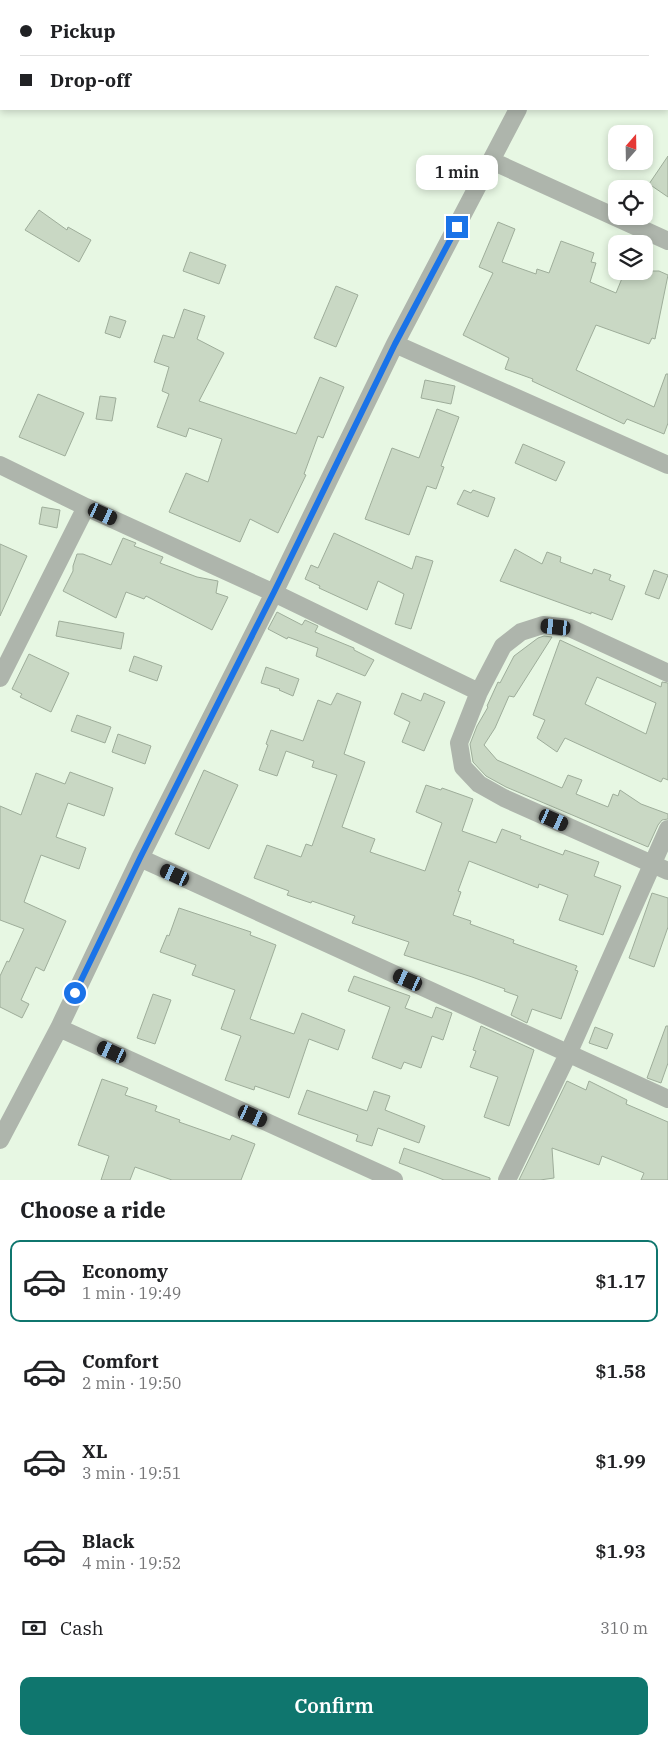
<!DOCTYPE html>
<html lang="en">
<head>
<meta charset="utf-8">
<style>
	body { margin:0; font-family:"IBM Plex Serif",serif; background:#f2f2f2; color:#202124; height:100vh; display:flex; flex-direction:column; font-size:19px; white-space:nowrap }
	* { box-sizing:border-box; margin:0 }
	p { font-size:16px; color:#757577 }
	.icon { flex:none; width:28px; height:28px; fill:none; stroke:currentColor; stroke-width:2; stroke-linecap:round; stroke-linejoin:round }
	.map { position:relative; height:1180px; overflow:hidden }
	.details { display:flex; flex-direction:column; background:#fff; flex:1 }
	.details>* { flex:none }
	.banner { position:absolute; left:0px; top:0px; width:669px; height:110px; box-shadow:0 2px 8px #0003; display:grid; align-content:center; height:110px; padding:0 20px; background:#fff }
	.needle { width:32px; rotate:20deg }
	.controls { position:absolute; left:608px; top:125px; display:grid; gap:10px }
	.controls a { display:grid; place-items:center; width:45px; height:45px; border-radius:10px; background:#fff; box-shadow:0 2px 8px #0003; font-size:25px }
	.end { position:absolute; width:22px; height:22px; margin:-11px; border:6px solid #1a73e8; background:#fff; box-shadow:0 0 0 2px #fff }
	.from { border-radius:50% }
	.bubble { position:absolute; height:35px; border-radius:10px; background:#fff; box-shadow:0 2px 8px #0003; font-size:16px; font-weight:600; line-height:35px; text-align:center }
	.car { position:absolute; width:15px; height:30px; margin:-15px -8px; border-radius:6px; box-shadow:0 0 4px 1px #0007; background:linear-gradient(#222 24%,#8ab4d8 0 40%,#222 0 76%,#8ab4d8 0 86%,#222 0) }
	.banner b { display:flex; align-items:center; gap:18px; height:48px; font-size:19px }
	.banner b+b { border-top:1px solid #e0e0e0 }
	.banner i { width:12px; height:12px; background:#202124 }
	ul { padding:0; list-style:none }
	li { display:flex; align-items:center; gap:15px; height:82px; margin:0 10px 8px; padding:0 10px; border:2px solid transparent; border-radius:10px }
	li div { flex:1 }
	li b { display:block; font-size:19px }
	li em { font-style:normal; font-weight:600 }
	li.active { border-color:#0f766e }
	li>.icon { width:45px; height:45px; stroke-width:1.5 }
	h2 { padding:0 20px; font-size:22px; line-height:60px }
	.pay { display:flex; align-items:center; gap:12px; height:55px; padding:0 20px; font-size:19px }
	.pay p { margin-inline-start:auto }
	.button { display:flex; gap:10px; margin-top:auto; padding:10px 20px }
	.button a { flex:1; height:58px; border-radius:10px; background:#0f766e; color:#fff; font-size:20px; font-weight:600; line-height:58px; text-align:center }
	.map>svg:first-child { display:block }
	.building { fill:#c9d8c4; stroke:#9ead9a; fill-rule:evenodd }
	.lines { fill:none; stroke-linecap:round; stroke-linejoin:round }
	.street { stroke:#aeb5ac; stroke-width:18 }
	.route { stroke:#1a73e8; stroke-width:6 }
</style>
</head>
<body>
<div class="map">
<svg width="668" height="1180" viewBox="0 0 668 1180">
	<rect width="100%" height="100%" fill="#e7f7e3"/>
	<path class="building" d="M 668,156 L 668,197 L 649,184 Z
		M 39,210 L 67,230 L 68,227 L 91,240 L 79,262 L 25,230 Z
		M 498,222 L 515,229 L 502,262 L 536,274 L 537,269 L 549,273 L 561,241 L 594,253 L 591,262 L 596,263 L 590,282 L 616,293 L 625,271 L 659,271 L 668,275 L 655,339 L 652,338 L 649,344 L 596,325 L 576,370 L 654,407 L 666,374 L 668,374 L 668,423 L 664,434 L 627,419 L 624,424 L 532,381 L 533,379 L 505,369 L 509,358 L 463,335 L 493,273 L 479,267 Z
		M 190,252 L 226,265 L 219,284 L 183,271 Z
		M 336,286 L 358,295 L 336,347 L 314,338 Z
		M 184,309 L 205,316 L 197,339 L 224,353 L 199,401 L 296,434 L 320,377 L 344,387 L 323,438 L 318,436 L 304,474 L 306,475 L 278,533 L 250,519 L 240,542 L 169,512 L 186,473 L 208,482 L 222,439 L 189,428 L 186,437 L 157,427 L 169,394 L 162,391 L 169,367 L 154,362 L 163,335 L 174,338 Z
		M 110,316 L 126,321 L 120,338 L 105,333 Z
		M 425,380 L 455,386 L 451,404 L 421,398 Z
		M 38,394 L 84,413 L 65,456 L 19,437 Z
		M 100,396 L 116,398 L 112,421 L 96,419 Z
		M 437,409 L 459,417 L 441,466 L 444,467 L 436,489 L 427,486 L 409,535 L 365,519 L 392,448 L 419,458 Z
		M 523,444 L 565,462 L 556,481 L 515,463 Z
		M 464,490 L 471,493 L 473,490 L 495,498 L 488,517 L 457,504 Z
		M 42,507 L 60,510 L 57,528 L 39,524 Z
		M 334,533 L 412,569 L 416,556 L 433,561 L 411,629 L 395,624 L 404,594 L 378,581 L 367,610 L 319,588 L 320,586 L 305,579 L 311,565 L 318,568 Z
		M 123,538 L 136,543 L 134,546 L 163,557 L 160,563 L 197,577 L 218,581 L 216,593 L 228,597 L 212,630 L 146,596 L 144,599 L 126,592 L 116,618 L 63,591 L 73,571 L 73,566 L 77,554 L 83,554 L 111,565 Z
		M 0,544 L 27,556 L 0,616 Z
		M 515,549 L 542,564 L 547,552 L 561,557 L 560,562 L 592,574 L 594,569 L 611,575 L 609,580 L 625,586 L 612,620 L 591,612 L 591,614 L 500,581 Z
		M 654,570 L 668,575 L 659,599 L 645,594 Z
		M 277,612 L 302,625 L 305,620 L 318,626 L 315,632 L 354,648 L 354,650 L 374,660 L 365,676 L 316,656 L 318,648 L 288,637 L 287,639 L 268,629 Z
		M 59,621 L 124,633 L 121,649 L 56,636 Z
		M 544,636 L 552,637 L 514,697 L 509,696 L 495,728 L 484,745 L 497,760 L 562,788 L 568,775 L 582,780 L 576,794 L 608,807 L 613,794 L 618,796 L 620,790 L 641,804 L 668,814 L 668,819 L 662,820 L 658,825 L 648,847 L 506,787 L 486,776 L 473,762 L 470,744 L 477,726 L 488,707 L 487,706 L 498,682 L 500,683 L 514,656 L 538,638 Z
		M 560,640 L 661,687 L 662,682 L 668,683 L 668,780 L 663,778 L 661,782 L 565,738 L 557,752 L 537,738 L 545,720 L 533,715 ZM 597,677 L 656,703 L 646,734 L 585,704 Z
		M 29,654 L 69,673 L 51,712 L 20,697 L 22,694 L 12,689 Z
		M 134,656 L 162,666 L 157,681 L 129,671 Z
		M 266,667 L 299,679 L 293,696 L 279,690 L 280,689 L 261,683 Z
		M 337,693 L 361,702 L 344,754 L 365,762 L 342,827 L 375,839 L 370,852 L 425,871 L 442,823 L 416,812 L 426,785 L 441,790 L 442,788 L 473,799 L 462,831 L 496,843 L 502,829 L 521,836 L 520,839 L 563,855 L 565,850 L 599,862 L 594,876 L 621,886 L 603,935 L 559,920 L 568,895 L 539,884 L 538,888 L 469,861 L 458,891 L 461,892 L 453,915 L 471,921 L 470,924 L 514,940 L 513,943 L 577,966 L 575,970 L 578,971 L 561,1019 L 532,1009 L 527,1023 L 511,1015 L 518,996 L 504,991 L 505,989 L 472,977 L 404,955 L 409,942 L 352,923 L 355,916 L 312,901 L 311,903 L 287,895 L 289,891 L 254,878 L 267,845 L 301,857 L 306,844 L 312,846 L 337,775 L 312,767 L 314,761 L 286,751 L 277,776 L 259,770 L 268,745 L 266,744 L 271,730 L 303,741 L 318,700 L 331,705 Z
		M 402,693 L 421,701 L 424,693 L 445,702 L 424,751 L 402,742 L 410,722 L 394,714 Z
		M 77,715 L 111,727 L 105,743 L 71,731 Z
		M 118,734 L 151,746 L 145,764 L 112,752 Z
		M 204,770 L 238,785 L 209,849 L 175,834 Z
		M 70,772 L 113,788 L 104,816 L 68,803 L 56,837 L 86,848 L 79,869 L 41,855 L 24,902 L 66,921 L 44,971 L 36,967 L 21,1000 L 29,1004 L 22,1018 L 0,1007 L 0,976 L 7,961 L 9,962 L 24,929 L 0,920 L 0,806 L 21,815 L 36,773 L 65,784 Z
		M 652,893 L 668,898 L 668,927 L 654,967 L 629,958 Z
		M 179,908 L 251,932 L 250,935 L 276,945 L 250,1019 L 294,1034 L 302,1013 L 345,1030 L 338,1050 L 309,1039 L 289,1098 L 255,1086 L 254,1090 L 225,1080 L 241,1036 L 221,1029 L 235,990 L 192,975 L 196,965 L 160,952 L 167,935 L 169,936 Z
		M 354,976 L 410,996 L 405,1008 L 432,1018 L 436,1007 L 452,1013 L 443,1040 L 432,1036 L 421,1068 L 404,1062 L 401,1069 L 372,1058 L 390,1007 L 348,991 Z
		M 153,994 L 171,1000 L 155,1044 L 137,1038 Z
		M 481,1026 L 534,1050 L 509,1126 L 484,1117 L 498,1077 L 470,1067 L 476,1051 L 473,1050 Z
		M 666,1026 L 668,1026 L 668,1063 L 661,1083 L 647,1078 Z
		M 595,1027 L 613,1034 L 607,1049 L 589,1043 Z
		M 102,1079 L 128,1088 L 125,1095 L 157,1106 L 155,1111 L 180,1120 L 179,1122 L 230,1140 L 232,1135 L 255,1144 L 241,1180 L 172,1180 L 135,1167 L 130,1180 L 101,1180 L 109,1156 L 78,1145 Z
		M 567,1081 L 586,1090 L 589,1081 L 627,1100 L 626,1104 L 668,1122 L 668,1180 L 641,1180 L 644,1173 L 602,1156 L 599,1165 L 552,1148 L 554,1178 L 540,1180 L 519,1180 Z
		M 307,1090 L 367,1111 L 374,1091 L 390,1096 L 385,1110 L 425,1126 L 419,1143 L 378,1128 L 372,1146 L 356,1141 L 358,1135 L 298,1114 Z
		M 404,1148 L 490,1178 L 490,1180 L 444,1180 L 421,1171 L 399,1163 Z"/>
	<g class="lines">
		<path class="street" d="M 10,1 L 11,0
			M 570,1 L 570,0
			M 0,15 L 1,14
			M 492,161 L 668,241
			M 395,344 L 668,465
			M 0,465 L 86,507 L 274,593 L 479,692
			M 668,673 L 570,628 L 543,625 L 521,632 L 503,646 L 479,692 L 459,743 L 463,767 L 479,784 L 504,798 L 668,871
			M 0,678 L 86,507
			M 140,858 L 668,1099
			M 59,1028 L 394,1180
			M 0,1140 L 59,1028 L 140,858 L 274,593 L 395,344 L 518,109
			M 507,1180 L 568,1054 L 668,829"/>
	</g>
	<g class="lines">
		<path class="route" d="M 75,993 L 140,858 L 274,592 L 395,344 L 457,227"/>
	</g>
</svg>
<div class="controls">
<a><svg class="needle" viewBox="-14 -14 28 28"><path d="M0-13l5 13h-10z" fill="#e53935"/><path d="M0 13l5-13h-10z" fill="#757577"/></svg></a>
<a><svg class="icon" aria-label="locate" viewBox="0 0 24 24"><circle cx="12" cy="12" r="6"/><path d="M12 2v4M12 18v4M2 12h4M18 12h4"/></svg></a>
<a><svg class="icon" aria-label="layers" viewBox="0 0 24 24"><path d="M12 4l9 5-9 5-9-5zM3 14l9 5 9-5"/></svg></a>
</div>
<i class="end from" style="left:75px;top:993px"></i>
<i class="end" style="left:457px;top:227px"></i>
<div class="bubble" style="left:416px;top:155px;width:82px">1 min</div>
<i class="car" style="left:103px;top:514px;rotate:115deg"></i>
<i class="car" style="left:556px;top:627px;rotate:276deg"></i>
<i class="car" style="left:554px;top:820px;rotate:114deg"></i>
<i class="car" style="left:175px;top:875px;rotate:295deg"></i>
<i class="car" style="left:408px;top:980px;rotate:295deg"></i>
<i class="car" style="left:112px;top:1052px;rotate:295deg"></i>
<i class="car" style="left:253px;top:1116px;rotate:114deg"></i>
<div class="banner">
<b><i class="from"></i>Pickup</b>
<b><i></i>Drop-off</b>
</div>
</div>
<section class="details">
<h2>Choose a ride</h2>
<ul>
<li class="active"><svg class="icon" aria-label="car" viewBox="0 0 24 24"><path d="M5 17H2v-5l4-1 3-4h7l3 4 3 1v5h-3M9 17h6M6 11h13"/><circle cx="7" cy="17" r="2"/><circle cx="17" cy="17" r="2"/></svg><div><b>Economy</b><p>1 min · 19:49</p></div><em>$1.17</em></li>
<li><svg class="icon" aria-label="car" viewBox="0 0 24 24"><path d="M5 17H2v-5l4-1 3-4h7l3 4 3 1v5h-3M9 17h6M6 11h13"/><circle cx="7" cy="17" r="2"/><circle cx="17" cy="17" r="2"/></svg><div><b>Comfort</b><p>2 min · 19:50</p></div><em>$1.58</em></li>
<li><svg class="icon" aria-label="car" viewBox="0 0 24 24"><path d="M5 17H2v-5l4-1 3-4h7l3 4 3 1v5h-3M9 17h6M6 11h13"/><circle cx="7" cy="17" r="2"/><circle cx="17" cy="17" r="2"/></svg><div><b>XL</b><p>3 min · 19:51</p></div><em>$1.99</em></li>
<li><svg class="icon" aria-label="car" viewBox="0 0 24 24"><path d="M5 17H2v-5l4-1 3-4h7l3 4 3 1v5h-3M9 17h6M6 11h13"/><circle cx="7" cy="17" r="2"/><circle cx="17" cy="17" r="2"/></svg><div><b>Black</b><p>4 min · 19:52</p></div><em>$1.93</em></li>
</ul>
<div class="pay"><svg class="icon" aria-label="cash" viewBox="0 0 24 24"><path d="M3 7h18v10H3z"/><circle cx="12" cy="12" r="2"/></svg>Cash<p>310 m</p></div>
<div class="button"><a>Confirm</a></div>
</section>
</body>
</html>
